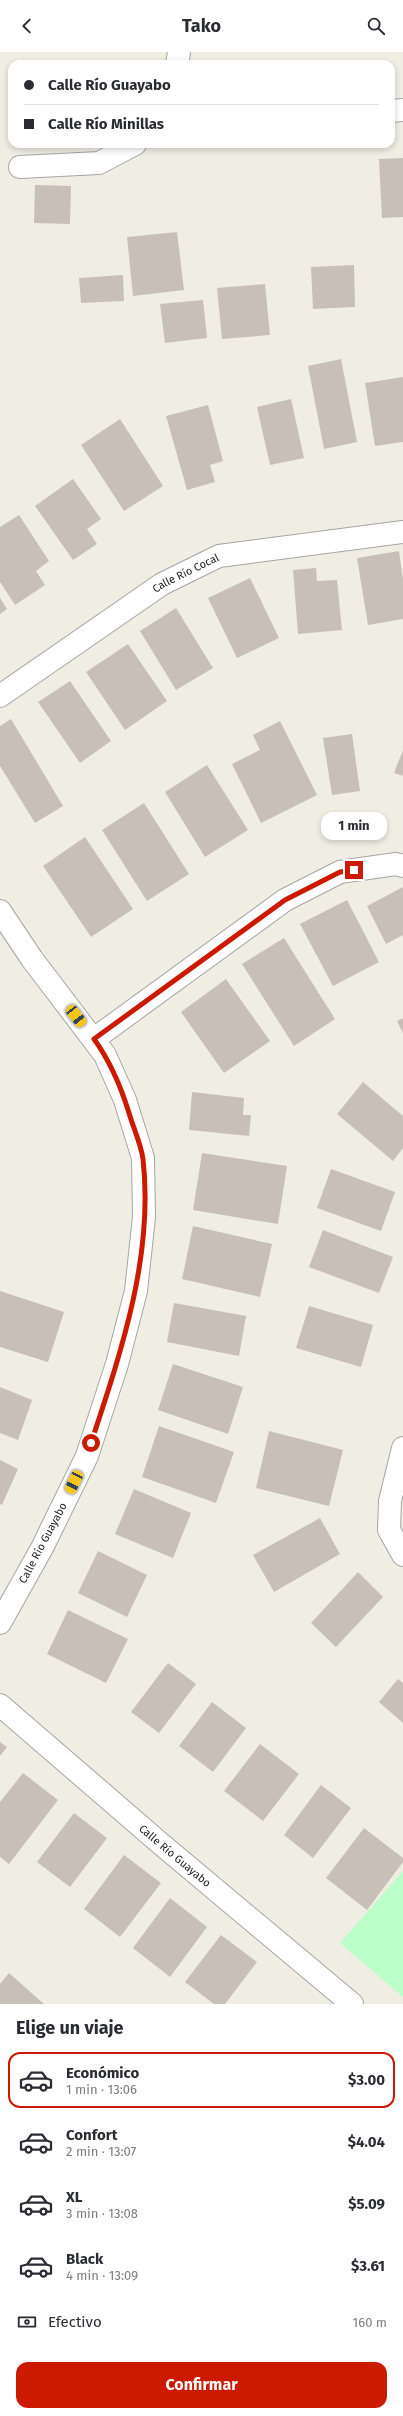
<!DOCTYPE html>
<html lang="es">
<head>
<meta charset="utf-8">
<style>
	body { margin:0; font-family:"Fira Sans",sans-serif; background:#f2f2f3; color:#2b2b33; height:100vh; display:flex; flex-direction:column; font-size:15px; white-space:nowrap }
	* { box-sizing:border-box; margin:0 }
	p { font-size:13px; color:#7c7c81 }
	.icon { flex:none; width:22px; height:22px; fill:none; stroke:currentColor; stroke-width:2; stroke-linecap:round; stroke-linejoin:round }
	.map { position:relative; height:1952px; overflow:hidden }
	.details { display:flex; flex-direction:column; background:#fff; flex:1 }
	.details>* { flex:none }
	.hud { position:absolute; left:8px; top:8px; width:387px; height:88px; border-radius:12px; box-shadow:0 2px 6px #0003; display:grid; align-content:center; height:88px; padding:0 16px; background:#fff }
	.end { position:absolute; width:18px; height:18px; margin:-9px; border:5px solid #cc1a00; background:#fff; box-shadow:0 0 0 2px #fff }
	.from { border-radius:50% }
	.bubble { position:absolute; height:28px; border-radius:12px; background:#fff; box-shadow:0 2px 6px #0003; font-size:13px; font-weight:700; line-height:28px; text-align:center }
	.car { position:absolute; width:12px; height:24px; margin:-12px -6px; border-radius:5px; box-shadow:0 0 3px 1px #0007; background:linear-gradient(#f5c518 24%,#345 0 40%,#f5c518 0 76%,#345 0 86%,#f5c518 0) }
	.hud b { display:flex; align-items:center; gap:14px; height:38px; font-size:15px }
	.hud b+b { border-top:1px solid #e1e1e2 }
	.hud i { width:10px; height:10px; background:#2b2b33 }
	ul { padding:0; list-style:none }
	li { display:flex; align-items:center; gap:12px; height:56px; margin:0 8px 6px; padding:0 8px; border:2px solid transparent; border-radius:12px }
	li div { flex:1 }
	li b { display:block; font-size:15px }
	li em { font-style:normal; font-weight:700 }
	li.selected { border-color:#cc1a00 }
	li>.icon { width:36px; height:36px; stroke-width:1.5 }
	h2 { padding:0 16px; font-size:18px; line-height:48px }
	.pay { display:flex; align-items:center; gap:10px; height:44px; padding:0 16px; font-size:15px }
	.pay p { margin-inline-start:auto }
	.cta { display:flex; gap:8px; margin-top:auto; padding:8px 16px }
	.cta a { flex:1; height:46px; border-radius:12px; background:#cc1a00; color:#fff; font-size:16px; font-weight:700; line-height:46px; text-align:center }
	header { display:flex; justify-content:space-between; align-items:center; height:52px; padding:0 16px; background:#fff; font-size:18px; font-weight:700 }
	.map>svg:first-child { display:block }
	.park { fill:#bcfeca }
	.building { fill:#c8c0b6 }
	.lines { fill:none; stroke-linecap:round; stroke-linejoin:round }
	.minor-casing { stroke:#a5a5a5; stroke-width:24 }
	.minor { stroke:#fff; stroke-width:22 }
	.route { stroke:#cc1a00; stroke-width:5 }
	.labels { text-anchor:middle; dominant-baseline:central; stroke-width:3.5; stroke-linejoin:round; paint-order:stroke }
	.street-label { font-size:11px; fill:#1e1e1e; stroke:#fff }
</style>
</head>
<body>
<header><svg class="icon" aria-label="back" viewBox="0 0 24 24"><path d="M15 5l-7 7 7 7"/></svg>Tako<svg class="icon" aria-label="search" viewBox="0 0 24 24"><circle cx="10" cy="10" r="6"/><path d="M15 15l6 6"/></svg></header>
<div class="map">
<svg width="403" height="1952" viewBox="0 0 403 1952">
	<rect width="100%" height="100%" fill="#f0ede3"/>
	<path class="park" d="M 403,1819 L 403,1945 L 340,1891 Z"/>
	<path class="building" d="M 403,106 L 403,165 L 382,166 L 379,107 Z
		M 35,133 L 71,134 L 70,172 L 34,171 Z
		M 177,180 L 184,238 L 133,244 L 127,185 Z
		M 354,213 L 355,255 L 313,257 L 311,215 Z
		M 123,223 L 124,249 L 81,251 L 79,226 Z
		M 265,232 L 270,283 L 222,287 L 217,236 Z
		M 203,248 L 207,286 L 165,291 L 160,252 Z
		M 341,307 L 357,390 L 324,397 L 308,314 Z
		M 403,325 L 403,390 L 375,394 L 365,331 Z
		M 291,347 L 304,406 L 270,413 L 257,355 Z
		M 208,353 L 223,409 L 210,413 L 215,430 L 187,438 L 166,364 Z
		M 120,367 L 163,434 L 124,459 L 81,393 Z
		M 73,427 L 101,467 L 87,477 L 97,492 L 73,508 L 35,454 Z
		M 19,463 L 49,509 L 36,519 L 45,533 L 15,553 L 0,530 L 0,475 Z
		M 399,499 L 403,528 L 403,567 L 368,573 L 357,506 Z
		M 316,516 L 317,529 L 337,528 L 342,578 L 298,582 L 293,518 Z
		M 250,526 L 279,586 L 237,606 L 208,546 Z
		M 0,546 L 7,557 L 0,562 Z
		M 176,556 L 213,616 L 176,638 L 140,579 Z
		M 128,592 L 167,649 L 125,678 L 86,620 Z
		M 70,629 L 111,689 L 80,711 L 38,650 Z
		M 11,667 L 63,754 L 35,771 L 0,714 L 0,674 Z
		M 280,669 L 317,743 L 261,771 L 232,712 L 260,698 L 253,683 Z
		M 352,682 L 360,739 L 332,743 L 323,686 Z
		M 403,698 L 403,724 L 394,721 Z
		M 207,713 L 248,778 L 205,805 L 165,740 Z
		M 144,751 L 189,822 L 147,849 L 102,778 Z
		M 85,785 L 133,857 L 91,885 L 43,814 Z
		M 403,835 L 403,883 L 386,892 L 367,854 Z
		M 347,848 L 379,910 L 333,934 L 300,872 Z
		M 284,886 L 335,967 L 294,994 L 242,912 Z
		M 226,927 L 270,989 L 224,1021 L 181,960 Z
		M 403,966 L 403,981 L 397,969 Z
		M 363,1030 L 403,1064 L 403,1096 L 393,1109 L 337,1062 Z
		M 192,1040 L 244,1046 L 243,1063 L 251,1063 L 249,1084 L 189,1078 Z
		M 202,1101 L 287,1114 L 278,1172 L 193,1158 Z
		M 331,1117 L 395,1140 L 381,1179 L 317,1156 Z
		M 193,1174 L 272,1192 L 260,1245 L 182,1227 Z
		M 323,1178 L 393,1205 L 379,1241 L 309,1215 Z
		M 0,1239 L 64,1260 L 48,1310 L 0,1295 Z
		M 174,1251 L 246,1264 L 239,1304 L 167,1290 Z
		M 309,1254 L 373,1273 L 361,1315 L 296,1296 Z
		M 173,1312 L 243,1335 L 228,1382 L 158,1358 Z
		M 0,1335 L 32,1348 L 18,1388 L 0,1381 Z
		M 159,1374 L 234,1400 L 216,1451 L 142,1425 Z
		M 269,1379 L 343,1398 L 329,1454 L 256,1436 Z
		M 0,1408 L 18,1417 L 2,1453 L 0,1452 Z
		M 134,1437 L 191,1461 L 173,1506 L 115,1482 Z
		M 320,1466 L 340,1502 L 274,1540 L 253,1503 Z
		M 98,1499 L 147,1523 L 127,1565 L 78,1541 Z
		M 358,1520 L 383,1545 L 336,1595 L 311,1571 Z
		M 68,1558 L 128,1587 L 106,1631 L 47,1602 Z
		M 168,1611 L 196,1632 L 159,1681 L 131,1660 Z
		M 398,1627 L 403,1631 L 403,1671 L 379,1650 Z
		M 212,1650 L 246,1676 L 213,1720 L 179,1694 Z
		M 0,1690 L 7,1695 L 0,1704 Z
		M 260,1692 L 299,1722 L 263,1769 L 224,1739 Z
		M 23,1721 L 58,1748 L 9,1812 L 0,1805 L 0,1750 Z
		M 321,1733 L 351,1756 L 313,1806 L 284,1783 Z
		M 74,1761 L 107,1786 L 70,1835 L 37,1810 Z
		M 364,1776 L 403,1806 L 403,1810 L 367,1858 L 326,1826 Z
		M 124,1803 L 161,1831 L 120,1885 L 84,1857 Z
		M 170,1846 L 207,1875 L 170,1925 L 133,1896 Z
		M 221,1883 L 257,1910 L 225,1952 L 214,1952 L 185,1930 Z
		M 9,1921 L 44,1952 L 0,1952 L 0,1932 Z"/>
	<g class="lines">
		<defs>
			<g id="minor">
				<path d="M 177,12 L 179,0"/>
				<path d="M 391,59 L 403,58"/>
				<path d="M 20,115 L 99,111 L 135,92"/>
				<path id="s1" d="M 0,644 L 162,532 L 219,504 L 403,480"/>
				<path d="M 0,859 L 32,907 L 105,1003 L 125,1048 L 143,1106 L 144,1165 L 136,1239 L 117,1312 L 87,1404 L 42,1496 L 0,1571"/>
				<path d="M 94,987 L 285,848 L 340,820 L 396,812 L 403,814"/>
				<path d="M 403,1396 L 390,1449 L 389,1478 L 403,1503"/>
				<path id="s2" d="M 0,1653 L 161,1792 L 352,1952"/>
			</g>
		</defs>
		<use href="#minor" class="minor-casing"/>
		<use href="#minor" class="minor"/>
	</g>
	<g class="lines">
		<path class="route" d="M 91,1391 C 121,1300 154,1204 143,1107 C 141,1092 133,1075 129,1061 C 121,1035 110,1009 94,987 L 285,848 L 340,820 L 354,818"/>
	</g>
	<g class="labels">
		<g class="street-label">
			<text stroke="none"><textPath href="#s1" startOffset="223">Calle Río Cocal</textPath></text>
			<text transform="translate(43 1491) rotate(-62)">Calle Río Guayabo</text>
			<text stroke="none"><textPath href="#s2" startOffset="231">Calle Río Guayabo</textPath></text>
		</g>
	</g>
</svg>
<i class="end from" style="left:91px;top:1391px"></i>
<i class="end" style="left:354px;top:818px"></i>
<div class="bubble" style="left:321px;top:760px;width:66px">1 min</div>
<i class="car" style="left:76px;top:964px;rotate:142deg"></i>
<i class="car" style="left:74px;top:1430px;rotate:206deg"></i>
<div class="hud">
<b><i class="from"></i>Calle Río Guayabo</b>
<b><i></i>Calle Río Minillas</b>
</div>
</div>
<section class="details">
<h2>Elige un viaje</h2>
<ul>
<li class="selected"><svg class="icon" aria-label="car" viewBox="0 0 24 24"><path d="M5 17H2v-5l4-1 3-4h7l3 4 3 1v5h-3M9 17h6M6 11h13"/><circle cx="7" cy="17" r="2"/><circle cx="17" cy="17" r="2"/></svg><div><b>Económico</b><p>1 min · 13:06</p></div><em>$3.00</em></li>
<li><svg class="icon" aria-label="car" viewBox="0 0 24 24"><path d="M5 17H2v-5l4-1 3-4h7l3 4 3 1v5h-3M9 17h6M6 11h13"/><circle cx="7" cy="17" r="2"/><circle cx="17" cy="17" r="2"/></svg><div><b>Confort</b><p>2 min · 13:07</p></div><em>$4.04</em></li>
<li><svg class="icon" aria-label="car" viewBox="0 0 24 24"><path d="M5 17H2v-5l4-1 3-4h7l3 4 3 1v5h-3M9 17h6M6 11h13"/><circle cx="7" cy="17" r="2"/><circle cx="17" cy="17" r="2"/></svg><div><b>XL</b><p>3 min · 13:08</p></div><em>$5.09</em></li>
<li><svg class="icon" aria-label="car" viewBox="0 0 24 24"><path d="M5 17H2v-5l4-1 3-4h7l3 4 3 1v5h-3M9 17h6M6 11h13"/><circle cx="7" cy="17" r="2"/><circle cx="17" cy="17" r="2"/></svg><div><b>Black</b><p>4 min · 13:09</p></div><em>$3.61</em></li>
</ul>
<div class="pay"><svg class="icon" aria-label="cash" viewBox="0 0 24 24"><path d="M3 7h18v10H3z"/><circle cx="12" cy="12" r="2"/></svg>Efectivo<p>160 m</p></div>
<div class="cta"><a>Confirmar</a></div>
</section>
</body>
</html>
